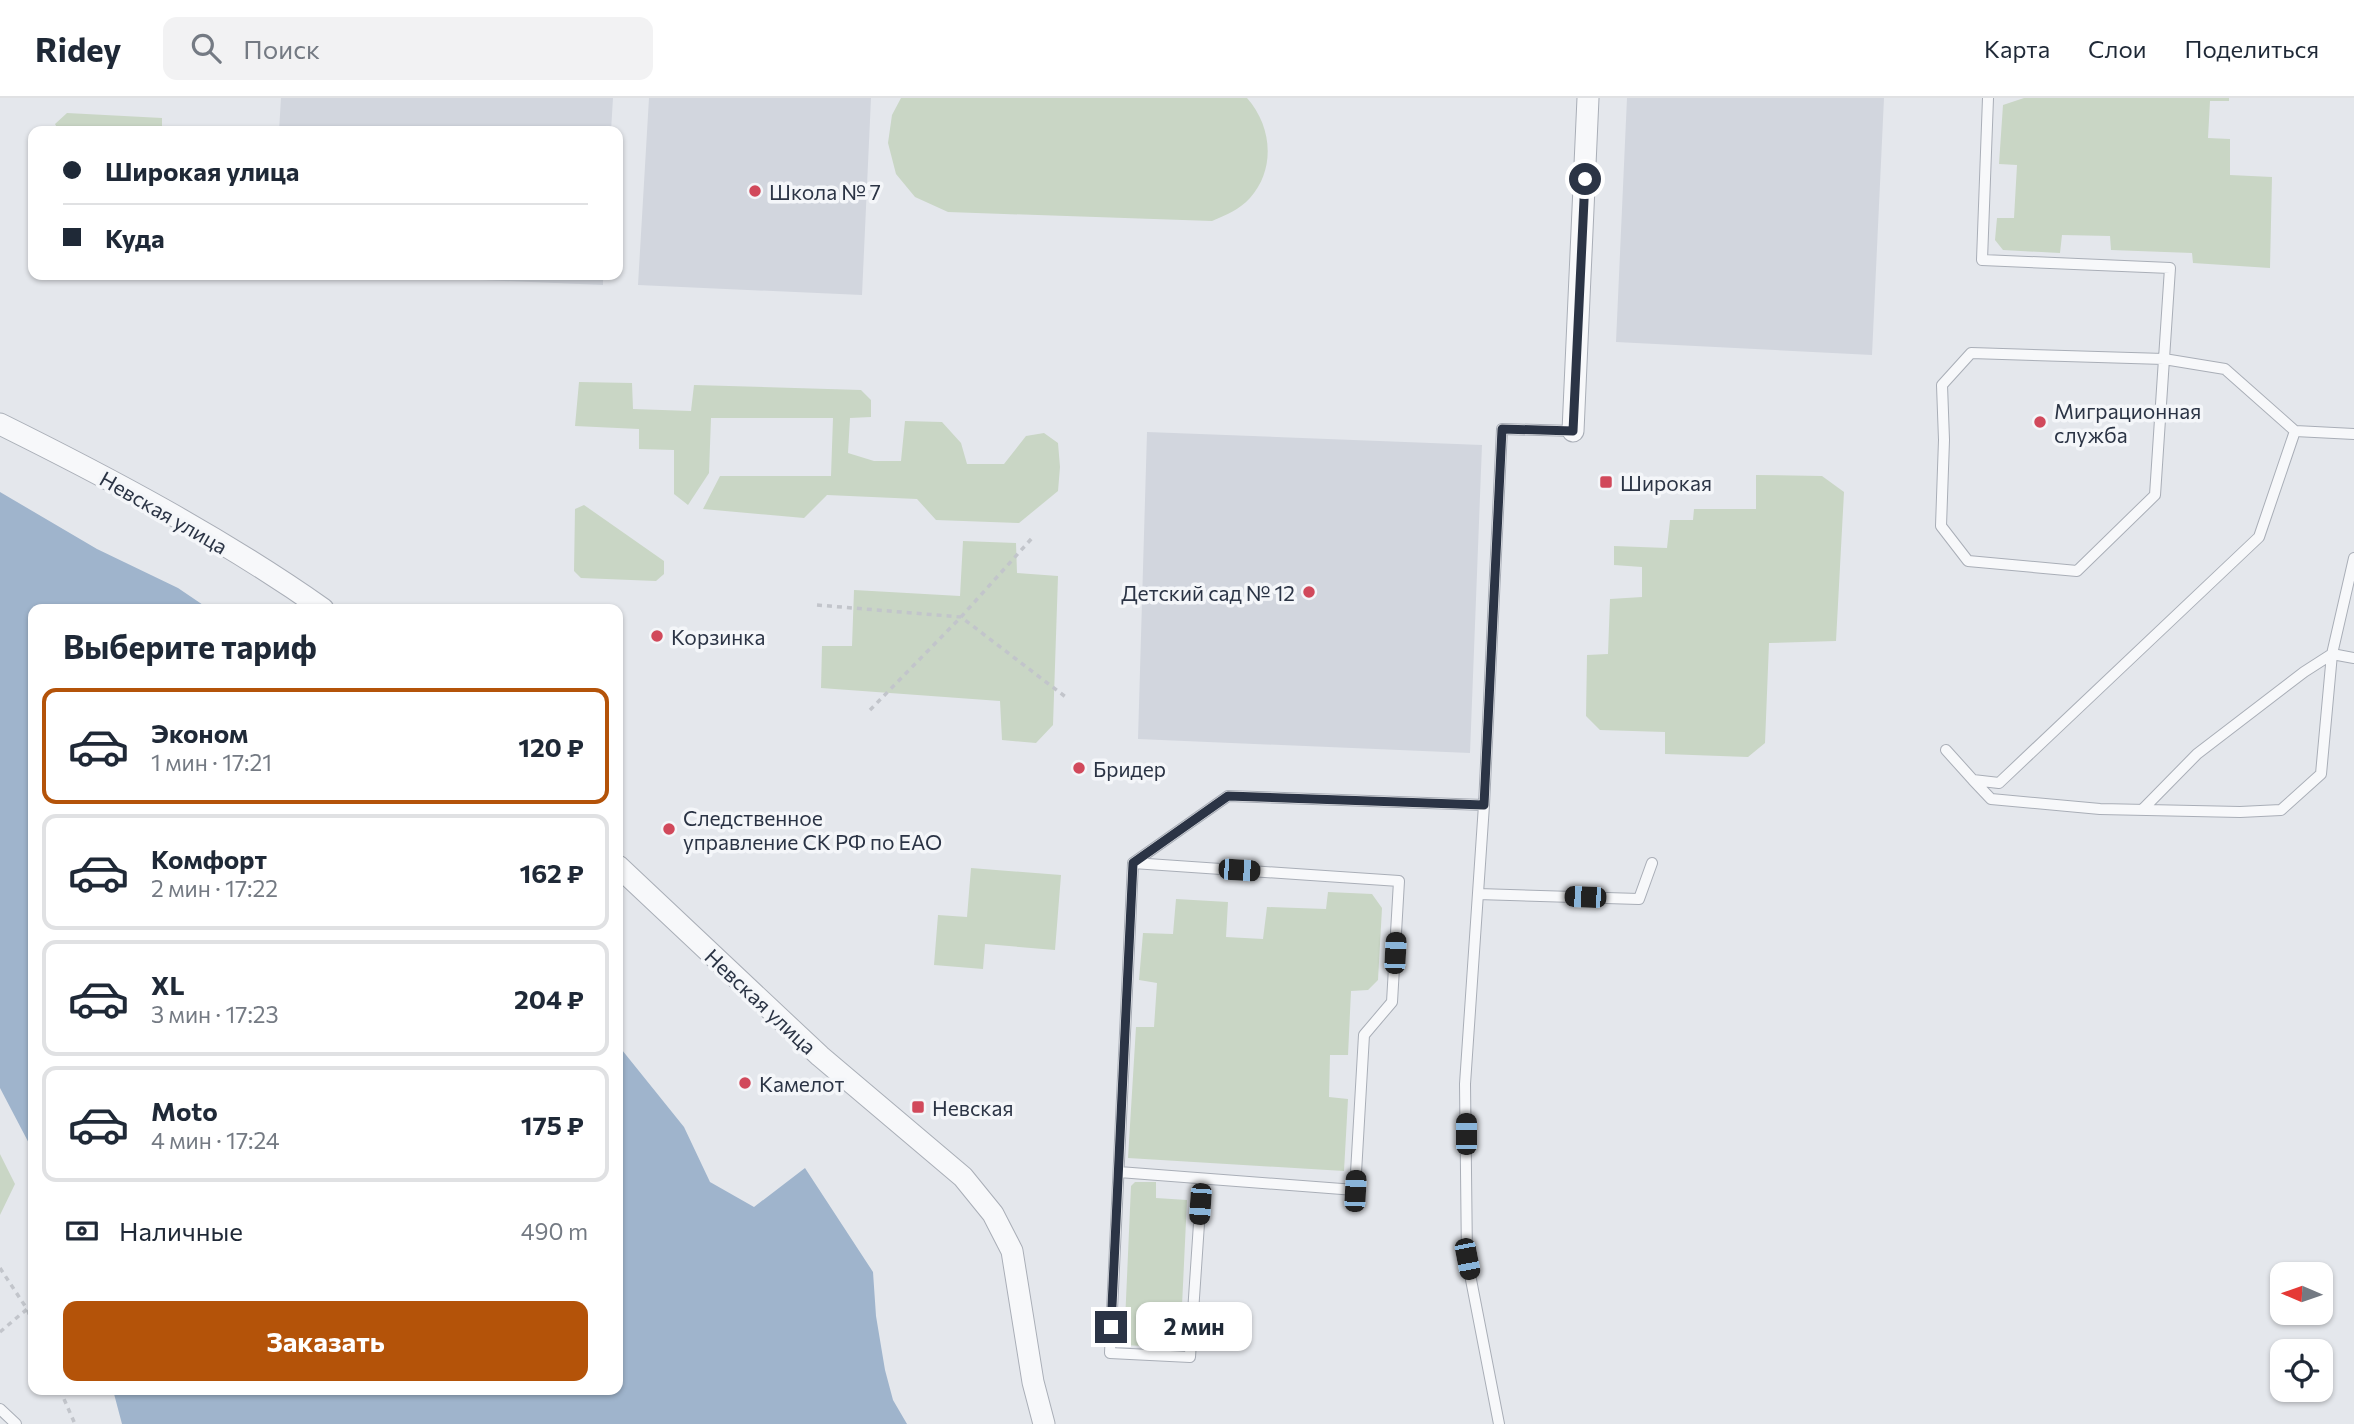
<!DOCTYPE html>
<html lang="ru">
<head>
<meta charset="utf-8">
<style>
	body { margin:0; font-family:Commissioner,sans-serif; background:#f2f2f3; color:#1f2937; height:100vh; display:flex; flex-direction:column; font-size:26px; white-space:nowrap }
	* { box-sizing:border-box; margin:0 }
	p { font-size:23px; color:#747a83 }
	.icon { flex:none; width:38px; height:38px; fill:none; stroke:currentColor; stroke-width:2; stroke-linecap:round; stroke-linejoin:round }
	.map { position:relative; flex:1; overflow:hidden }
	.drawer { position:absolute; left:28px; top:506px; width:595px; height:791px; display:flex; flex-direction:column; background:#fff; border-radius:14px; box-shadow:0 2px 5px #0004 }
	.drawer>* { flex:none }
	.banner { position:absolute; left:28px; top:28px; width:595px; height:154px; border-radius:14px; box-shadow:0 2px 5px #0004; display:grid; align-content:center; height:154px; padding:0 35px; background:#fff }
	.needle { width:46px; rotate:272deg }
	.tools { position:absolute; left:2270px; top:1164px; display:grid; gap:14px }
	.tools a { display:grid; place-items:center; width:63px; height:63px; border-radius:14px; background:#fff; box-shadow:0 2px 5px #0004; font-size:35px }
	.end { position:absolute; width:32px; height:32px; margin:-16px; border:9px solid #2b3445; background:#fff; box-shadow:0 0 0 4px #fff }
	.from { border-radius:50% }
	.bubble { position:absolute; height:49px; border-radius:14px; background:#fff; box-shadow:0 2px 5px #0004; font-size:23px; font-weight:700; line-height:49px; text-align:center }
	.car { position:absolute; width:21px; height:42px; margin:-21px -10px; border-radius:9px; box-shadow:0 0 5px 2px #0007; background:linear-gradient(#222 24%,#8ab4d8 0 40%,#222 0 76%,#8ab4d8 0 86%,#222 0) }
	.banner b { display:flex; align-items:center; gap:24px; height:66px; font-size:26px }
	.banner b+b { border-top:2px solid #e0e1e3 }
	.banner i { width:18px; height:18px; background:#1f2937 }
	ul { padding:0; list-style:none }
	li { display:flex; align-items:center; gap:21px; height:116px; margin:0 14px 10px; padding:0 21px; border:4px solid #e0e1e3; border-radius:14px }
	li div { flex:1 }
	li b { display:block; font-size:26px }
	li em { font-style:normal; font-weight:700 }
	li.current { border-color:#b45309 }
	li>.icon { width:63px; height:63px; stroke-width:1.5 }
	h2 { padding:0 35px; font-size:32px; line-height:84px }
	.pay { display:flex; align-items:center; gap:18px; height:77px; padding:0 35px; font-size:26px }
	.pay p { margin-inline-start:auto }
	.primary-button { display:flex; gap:14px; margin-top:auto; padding:14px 35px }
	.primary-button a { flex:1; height:80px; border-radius:14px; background:#b45309; color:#fff; font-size:28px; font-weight:700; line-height:80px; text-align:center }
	header { display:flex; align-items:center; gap:42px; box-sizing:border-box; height:98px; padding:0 35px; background:#fff; border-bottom:2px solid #e0e1e3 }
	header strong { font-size:33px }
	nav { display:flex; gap:38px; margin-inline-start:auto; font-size:24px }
	.search { width:490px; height:63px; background:#f2f2f3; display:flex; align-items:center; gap:18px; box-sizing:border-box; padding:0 24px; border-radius:14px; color:#747a83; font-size:26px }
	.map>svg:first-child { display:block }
	.built { fill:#d2d6de }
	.green { fill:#c9d6c5 }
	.water { fill:#9fb4cc }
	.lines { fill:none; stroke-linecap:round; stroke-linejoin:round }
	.service-casing { stroke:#a9aeb7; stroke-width:12 }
	.minor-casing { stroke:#a9aeb7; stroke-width:23 }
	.path { stroke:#c2c5cb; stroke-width:3.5; stroke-dasharray:5 5; stroke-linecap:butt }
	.service { stroke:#f7f8fa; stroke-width:10 }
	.minor { stroke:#f7f8fa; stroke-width:21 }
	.route { stroke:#2b3445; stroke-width:9 }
	.poi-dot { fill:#d1495b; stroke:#f4f6f9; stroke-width:2.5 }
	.labels { text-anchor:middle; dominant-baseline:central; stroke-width:7; stroke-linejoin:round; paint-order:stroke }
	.poi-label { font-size:21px; fill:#2b3445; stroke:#f4f6f9; text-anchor:start }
	.street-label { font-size:21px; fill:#2b3445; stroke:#f4f6f9 }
</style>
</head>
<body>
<header>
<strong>Ridey</strong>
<div class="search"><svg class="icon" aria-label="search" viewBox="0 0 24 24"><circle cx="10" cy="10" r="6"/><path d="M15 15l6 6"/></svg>Поиск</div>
<nav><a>Карта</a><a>Слои</a><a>Поделиться</a></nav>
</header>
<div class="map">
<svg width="2354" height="1326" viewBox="0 0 2354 1326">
	<rect width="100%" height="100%" fill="#e4e7ec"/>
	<path class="built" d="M 281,0 L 613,0 L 611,33 L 279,33 Z
		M 649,0 L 871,0 L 862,197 L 638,187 Z
		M 1627,0 L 1884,0 L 1872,257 L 1616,244 Z
		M 363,177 L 603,177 L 603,187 Z
		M 1147,334 L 1482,347 L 1470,655 L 1138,641 Z"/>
	<path class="green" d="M 901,0 L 1247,0 C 1272,28 1276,71 1250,100 C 1239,112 1226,117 1212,123 L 948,114 L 915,99 L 896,76 L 888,45 L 892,17 Z
		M 2024,0 L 2229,0 L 2229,3 L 2210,3 L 2208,40 L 2230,41 L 2230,77 L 2272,79 L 2270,170 L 2193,165 L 2192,155 L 2111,152 L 2110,138 L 2062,137 L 2060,155 L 2003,152 L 1995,142 L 1997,120 L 2014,120 L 2017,67 L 1999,66 L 2003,7 Z
		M 67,15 L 162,20 L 162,33 L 59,33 L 55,26 Z
		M 579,284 L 632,285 L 633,311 L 691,313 L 694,287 L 861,292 L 871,302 L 871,319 L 850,320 L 848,355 L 874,363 L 901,363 L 905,323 L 942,324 L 961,345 L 967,366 L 1004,366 L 1026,338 L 1044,335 L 1058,345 L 1060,369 L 1058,393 L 1019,425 L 936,422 L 917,401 L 827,397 L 804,420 L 703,411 L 720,378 L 831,378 L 833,320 L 711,320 L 709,375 L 688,407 L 674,396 L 674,352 L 639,351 L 639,331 L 575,328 Z
		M 1756,377 L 1822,378 L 1844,394 L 1836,543 L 1769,545 L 1765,645 L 1748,659 L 1665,656 L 1665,634 L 1600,632 L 1586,618 L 1587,557 L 1608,556 L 1610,501 L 1642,499 L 1642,469 L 1614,467 L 1614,448 L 1667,450 L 1670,422 L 1693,422 L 1694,411 L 1756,411 Z
		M 584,407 L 664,463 L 664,476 L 656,483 L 581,480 L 574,473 L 575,411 Z
		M 963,443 L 1016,445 L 1017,475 L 1058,478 L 1053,627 L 1036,645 L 1002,642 L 1000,603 L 821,590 L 822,548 L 852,548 L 854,492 L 960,498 Z
		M 971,770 L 1061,777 L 1055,852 L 985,846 L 983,871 L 934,867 L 938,817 L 967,819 Z
		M 1328,794 L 1372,796 L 1382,810 L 1378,882 L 1368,892 L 1351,893 L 1348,957 L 1330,957 L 1329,999 L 1348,1001 L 1344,1073 L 1128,1060 L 1136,929 L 1154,929 L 1157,885 L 1139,882 L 1143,835 L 1173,836 L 1176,801 L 1228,804 L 1226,839 L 1263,841 L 1267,809 L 1326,811 Z
		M 0,1056 L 15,1086 L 0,1117 Z
		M 1135,1084 L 1156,1084 L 1156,1100 L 1187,1102 L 1180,1250 L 1124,1247 L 1131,1088 Z"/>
	<path class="water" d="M 0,394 L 97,451 L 178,490 L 209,511 L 33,511 L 33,1053 L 0,990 Z
		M 618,947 L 684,1029 L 710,1084 L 754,1109 L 805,1070 L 873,1174 L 876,1218 L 885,1272 L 893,1302 L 907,1326 L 122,1326 L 113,1292 L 618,1292 Z"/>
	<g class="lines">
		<defs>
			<path id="service" d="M 1988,0 L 1982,162 L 2170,170 L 2155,397 L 2077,473 L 1968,463 L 1941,428 L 1944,342 L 1942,287 L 1971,255 L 2164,261 L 2225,271 L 2295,333 L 2354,336
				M 2354,460 L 2332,556 L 2354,560
				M 1946,652 L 1973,682 L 1999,685 L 2259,439 L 2295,333
				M 1973,682 L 1991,701 L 2100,711 L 2240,714 L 2281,712 L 2321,676 L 2332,556 L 2304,574 L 2197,656 L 2142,712
				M 1133,765 L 1110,1255 L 1190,1259 L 1202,1081
				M 1133,765 L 1228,698 L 1484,707
				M 1478,796 L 1639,801 L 1652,765
				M 1119,1074 L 1355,1092 L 1364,937 L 1392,904 L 1399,783 L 1133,765
				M 0,1311 L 16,1326
				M 1499,1326 L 1467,1161 L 1465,986 L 1484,707 L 1502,331 L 1573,333"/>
			<path id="minor" d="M 0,326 C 111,381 222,440 323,511
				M 1573,333 L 1588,0
				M 618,768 L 820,958 L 963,1079 L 993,1116 L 1012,1153 L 1033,1284 L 1044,1326"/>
		</defs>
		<use href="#service" class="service-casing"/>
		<use href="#minor" class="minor-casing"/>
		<path class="path" d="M 817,507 L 961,519 L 1067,600
			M 870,612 L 961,519 L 1033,439
			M 0,1170 L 27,1211 L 33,1225
			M 0,1234 L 27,1211
			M 60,1292 L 75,1326"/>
		<use href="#service" class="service"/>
		<use href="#minor" class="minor"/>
	</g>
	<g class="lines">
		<path class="route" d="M 1111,1229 L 1133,765 L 1228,698 L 1484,707 L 1502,331 L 1573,333 L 1585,81"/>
	</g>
	<g class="poi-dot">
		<circle cx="755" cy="93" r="7"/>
		<circle cx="2040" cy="324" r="7"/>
		<rect x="1599" y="377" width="14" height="14" rx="3.5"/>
		<circle cx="1309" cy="494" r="7"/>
		<circle cx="657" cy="538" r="7"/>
		<circle cx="1079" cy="670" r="7"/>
		<circle cx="669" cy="731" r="7"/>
		<circle cx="745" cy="985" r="7"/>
		<rect x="911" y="1002" width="14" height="14" rx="3.5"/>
	</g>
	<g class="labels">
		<g class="poi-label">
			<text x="769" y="93">Школа № 7</text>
			<text x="2054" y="312">Миграционная<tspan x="2054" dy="24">служба</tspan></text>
			<text x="1620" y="384">Широкая</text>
			<text x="1295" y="494" text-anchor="end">Детский сад № 12</text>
			<text x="671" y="538">Корзинка</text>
			<text x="1093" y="670">Бридер</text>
			<text x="683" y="719">Следственное<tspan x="683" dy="24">управление СК РФ по ЕАО</tspan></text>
			<text x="759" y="985">Камелот</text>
			<text x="932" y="1009">Невская</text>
		</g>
		<g class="street-label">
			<text transform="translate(164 414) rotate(30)">Невская улица</text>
			<text transform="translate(761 903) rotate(43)">Невская улица</text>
		</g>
	</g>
</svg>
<div class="tools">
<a><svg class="needle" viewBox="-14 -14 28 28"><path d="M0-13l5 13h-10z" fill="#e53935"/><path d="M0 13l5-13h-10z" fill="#747a83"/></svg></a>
<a><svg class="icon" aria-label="locate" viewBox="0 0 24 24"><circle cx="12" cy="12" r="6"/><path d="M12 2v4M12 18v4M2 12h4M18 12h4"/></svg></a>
</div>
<i class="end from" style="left:1585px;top:81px"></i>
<i class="end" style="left:1111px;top:1229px"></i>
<div class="bubble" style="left:1136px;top:1204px;width:116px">2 мин</div>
<i class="car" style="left:1239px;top:772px;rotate:94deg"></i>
<i class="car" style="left:1585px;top:799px;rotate:272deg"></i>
<i class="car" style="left:1395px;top:855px;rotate:3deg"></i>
<i class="car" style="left:1466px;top:1036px;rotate:0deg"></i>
<i class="car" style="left:1355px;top:1093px;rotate:3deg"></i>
<i class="car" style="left:1200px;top:1106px;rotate:184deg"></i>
<i class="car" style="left:1467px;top:1161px;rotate:169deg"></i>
<div class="banner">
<b><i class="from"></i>Широкая улица</b>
<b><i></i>Куда</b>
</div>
<section class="drawer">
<h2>Выберите тариф</h2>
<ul>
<li class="current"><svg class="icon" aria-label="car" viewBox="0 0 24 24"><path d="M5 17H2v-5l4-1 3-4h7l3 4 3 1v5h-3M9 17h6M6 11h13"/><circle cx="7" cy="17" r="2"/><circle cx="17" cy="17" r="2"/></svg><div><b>Эконом</b><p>1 мин · 17:21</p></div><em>120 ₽</em></li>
<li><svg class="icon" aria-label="car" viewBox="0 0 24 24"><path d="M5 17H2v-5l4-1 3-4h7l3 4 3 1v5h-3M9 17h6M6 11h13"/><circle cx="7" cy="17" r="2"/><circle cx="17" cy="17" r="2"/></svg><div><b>Комфорт</b><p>2 мин · 17:22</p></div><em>162 ₽</em></li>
<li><svg class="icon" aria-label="car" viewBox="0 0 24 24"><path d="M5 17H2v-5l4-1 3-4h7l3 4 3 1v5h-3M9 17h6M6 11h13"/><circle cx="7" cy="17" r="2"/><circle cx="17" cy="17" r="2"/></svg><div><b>XL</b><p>3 мин · 17:23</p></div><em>204 ₽</em></li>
<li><svg class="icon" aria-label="car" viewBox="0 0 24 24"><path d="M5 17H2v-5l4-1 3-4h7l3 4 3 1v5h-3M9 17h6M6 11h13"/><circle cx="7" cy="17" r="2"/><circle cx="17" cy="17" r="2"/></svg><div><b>Moto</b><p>4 мин · 17:24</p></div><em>175 ₽</em></li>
</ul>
<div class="pay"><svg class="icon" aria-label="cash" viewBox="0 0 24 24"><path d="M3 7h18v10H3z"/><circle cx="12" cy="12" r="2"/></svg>Наличные<p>490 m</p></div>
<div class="primary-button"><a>Заказать</a></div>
</section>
</div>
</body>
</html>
